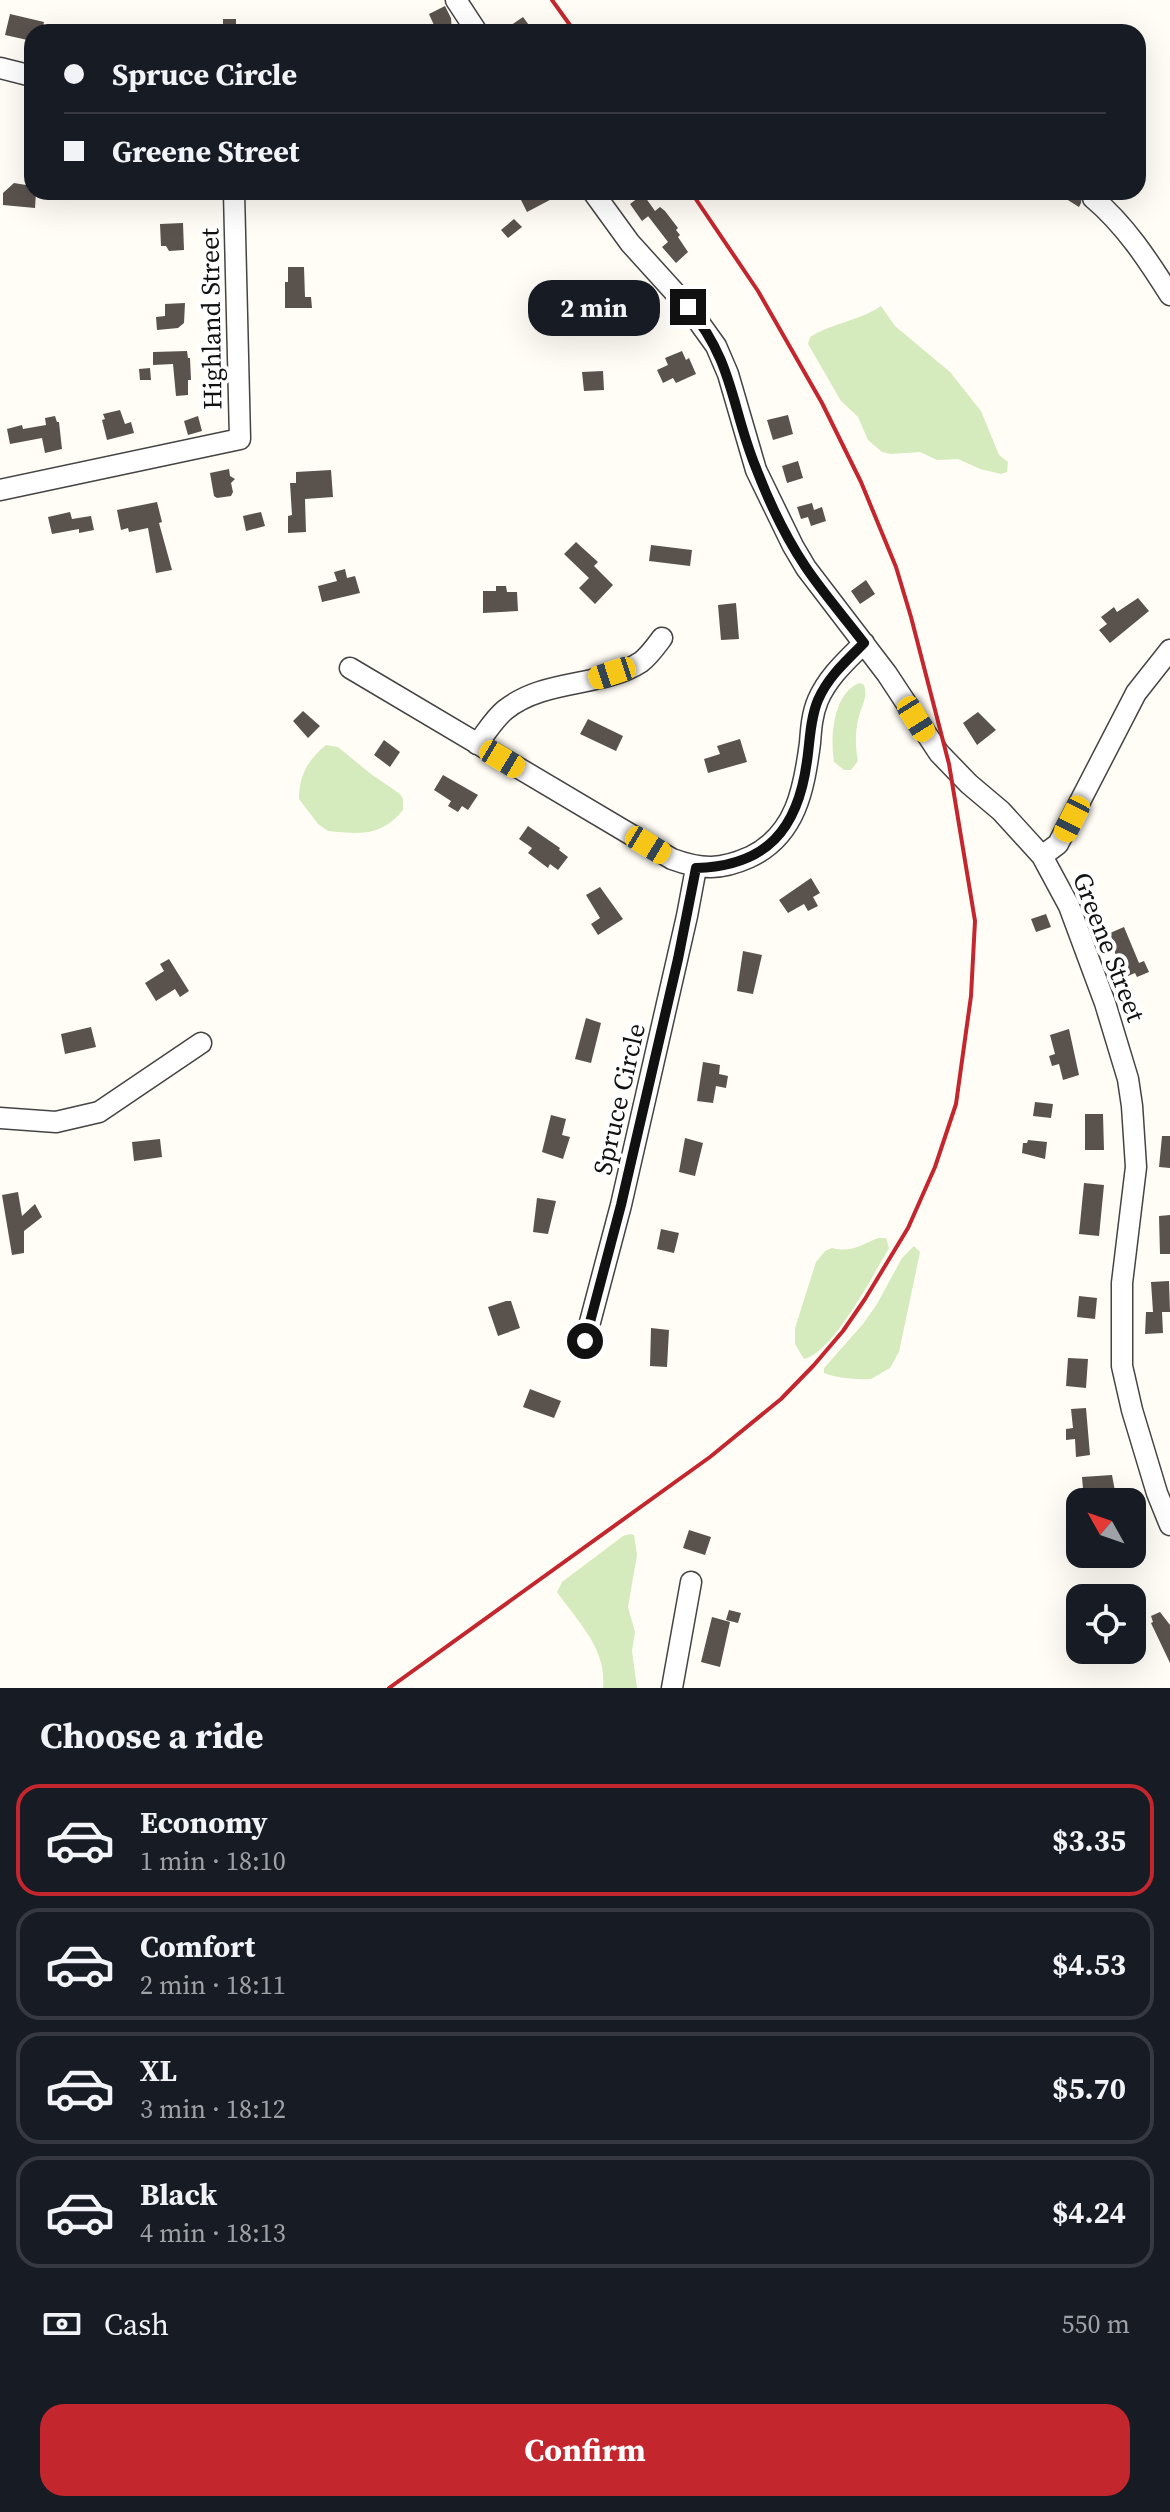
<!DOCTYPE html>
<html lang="en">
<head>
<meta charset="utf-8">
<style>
	body { margin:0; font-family:"Source Serif 4",serif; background:#20242c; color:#f1f3f6; height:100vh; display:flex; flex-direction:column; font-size:30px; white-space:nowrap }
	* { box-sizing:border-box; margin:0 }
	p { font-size:26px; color:#9ea1a6 }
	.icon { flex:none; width:44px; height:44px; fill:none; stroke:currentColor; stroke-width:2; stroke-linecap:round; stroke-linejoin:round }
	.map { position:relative; height:1688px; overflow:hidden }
	.panel { display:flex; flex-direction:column; background:#171b24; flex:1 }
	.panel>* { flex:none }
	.banner { position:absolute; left:24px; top:24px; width:1122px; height:176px; border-radius:24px; box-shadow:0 8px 32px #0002; display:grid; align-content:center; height:176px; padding:0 40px; background:#171b24 }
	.needle { width:52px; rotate:310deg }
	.buttons { position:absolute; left:1066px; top:1488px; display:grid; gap:16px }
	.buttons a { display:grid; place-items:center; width:80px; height:80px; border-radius:16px; background:#171b24; box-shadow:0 8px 32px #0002; font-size:40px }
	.end { position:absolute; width:36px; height:36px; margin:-18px; border:10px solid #111; background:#fff; box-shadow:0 0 0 4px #fff }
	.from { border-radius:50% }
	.bubble { position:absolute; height:56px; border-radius:24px; background:#171b24; box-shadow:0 8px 32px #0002; font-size:26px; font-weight:700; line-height:56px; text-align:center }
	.car { position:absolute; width:24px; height:48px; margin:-24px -12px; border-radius:10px; box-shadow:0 0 6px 2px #0007; background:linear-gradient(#f5c518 24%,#345 0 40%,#f5c518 0 76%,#345 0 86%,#f5c518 0) }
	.banner b { display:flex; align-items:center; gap:28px; height:76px; font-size:30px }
	.banner b+b { border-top:2px solid #363941 }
	.banner i { width:20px; height:20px; background:#f1f3f6 }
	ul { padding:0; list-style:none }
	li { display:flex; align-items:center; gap:24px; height:112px; margin:0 16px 12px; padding:0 24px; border:4px solid #363941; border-radius:24px }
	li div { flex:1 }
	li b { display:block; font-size:30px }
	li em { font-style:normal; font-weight:700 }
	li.selected { border-color:#c4262e }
	li>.icon { width:72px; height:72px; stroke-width:1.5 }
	h2 { padding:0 40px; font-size:36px; line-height:96px }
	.pay { display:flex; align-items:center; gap:20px; height:88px; padding:0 40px; font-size:30px }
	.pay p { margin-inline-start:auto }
	.action { display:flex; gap:16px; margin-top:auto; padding:16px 40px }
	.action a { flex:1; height:92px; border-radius:24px; background:#c4262e; color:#fff; font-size:32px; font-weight:700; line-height:92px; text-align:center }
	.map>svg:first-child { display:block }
	.green { fill:#d5ebbd }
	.building { fill:#5a524d }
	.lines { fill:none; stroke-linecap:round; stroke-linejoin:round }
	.minor-casing { stroke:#444; stroke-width:23 }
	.minor { stroke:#fff; stroke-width:20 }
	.rail { stroke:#c4262e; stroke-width:4 }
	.route { stroke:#111; stroke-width:10 }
	.labels { text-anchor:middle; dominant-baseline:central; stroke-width:8; stroke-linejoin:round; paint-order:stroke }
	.street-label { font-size:26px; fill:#111; stroke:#fff }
</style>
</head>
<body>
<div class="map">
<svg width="1170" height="1688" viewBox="0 0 1170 1688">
	<rect width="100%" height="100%" fill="#fffdf5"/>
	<path class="green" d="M 881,306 L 895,326 L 950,372 L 981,411 L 999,455 L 1008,462 L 1007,472 L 1001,474 L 980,469 L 958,459 L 937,460 L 920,452 L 891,454 L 882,452 L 868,440 L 858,417 L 841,401 L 808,344 L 810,337 C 832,323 859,321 881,306 Z
		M 860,683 L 864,685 C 868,697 862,705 859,716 C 855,731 855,746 858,761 L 851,770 L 844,770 L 834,762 C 830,738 833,692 860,683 Z
		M 326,745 L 338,747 L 371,774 L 400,794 L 403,799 L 403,810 C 381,837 360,834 328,831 L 318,824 L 299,799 C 299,775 308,760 326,745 Z
		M 878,1238 L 886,1238 L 889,1248 C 873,1275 833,1353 804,1359 L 795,1344 L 795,1328 L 816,1262 L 825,1251 L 832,1248 C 852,1253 861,1245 878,1238 Z
		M 914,1246 L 920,1252 L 899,1352 L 890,1368 L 871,1379 C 858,1380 836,1378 824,1373 L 824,1368 L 863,1324 L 877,1304 L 902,1258 Z
		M 630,1534 L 634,1535 L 637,1555 L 628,1607 L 635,1632 L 632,1651 L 637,1688 L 603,1688 C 607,1649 578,1622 557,1592 L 562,1582 L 623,1536 Z"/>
	<path class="building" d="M 445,6 L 451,18 L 452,32 L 437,32 L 429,14 Z
		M 10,14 L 44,22 L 42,32 L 32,32 L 32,41 L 5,35 Z
		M 523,17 L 534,32 L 501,32 Z
		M 223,19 L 236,19 L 236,32 L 223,32 Z
		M 14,183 L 32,186 L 32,192 L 36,192 L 35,208 L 3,205 L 3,193 Z
		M 517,192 L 565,192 L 527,212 Z
		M 1055,192 L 1082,192 L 1081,203 L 1079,207 Z
		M 643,194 L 655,211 L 660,207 L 665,211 L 678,228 L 676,230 L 680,235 L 678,237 L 688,252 L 676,263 L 662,247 L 668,242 L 648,216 L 651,214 L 642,221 L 630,204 Z
		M 514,219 L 522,227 L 508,238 L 501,230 Z
		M 183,223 L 184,250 L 169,251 L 166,246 L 161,246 L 160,224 Z
		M 288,267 L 304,267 L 305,297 L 311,297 L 312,308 L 285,308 L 285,282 L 288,282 Z
		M 619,300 L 629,329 L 609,336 L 599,307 Z
		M 185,303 L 184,323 L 178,328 L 157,330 L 156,317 L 165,316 L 165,304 Z
		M 187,351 L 188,358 L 190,358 L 191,380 L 188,380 L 188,395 L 176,396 L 173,364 L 153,365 L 153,352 Z
		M 682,351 L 686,360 L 689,358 L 696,374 L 676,383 L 673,378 L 663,383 L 657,370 L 668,365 L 665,358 Z
		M 150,368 L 151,380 L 140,380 L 139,369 Z
		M 603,371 L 604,390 L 584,391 L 582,372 Z
		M 120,410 L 125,424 L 131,422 L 134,433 L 107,440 L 102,420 L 105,419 L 103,414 Z
		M 788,415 L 793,434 L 773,440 L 767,420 Z
		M 55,416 L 57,422 L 59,422 L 62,449 L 45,453 L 42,438 L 10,444 L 7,429 L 22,425 L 23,429 L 46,425 L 45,418 Z
		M 198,416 L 202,431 L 188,435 L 184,421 Z
		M 798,461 L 803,478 L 787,483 L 782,466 Z
		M 229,469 L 230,476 L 235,479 L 231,483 L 233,492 L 231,496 L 217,498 L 214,496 L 210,473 Z
		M 331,470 L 333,497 L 305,499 L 306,532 L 288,533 L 288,516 L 292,515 L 290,483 L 296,483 L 296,472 Z
		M 157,502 L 162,522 L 159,523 L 172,570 L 156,573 L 148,528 L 129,532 L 128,528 L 121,530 L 117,510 Z
		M 812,503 L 814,510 L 822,507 L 826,521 L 811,526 L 808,517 L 801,519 L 797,507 Z
		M 70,512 L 72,519 L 91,516 L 94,530 L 79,533 L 79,529 L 52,534 L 48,517 Z
		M 261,512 L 265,526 L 246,531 L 243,516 Z
		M 576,542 L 598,562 L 594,566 L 613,585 L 595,604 L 579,588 L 589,578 L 564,554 Z
		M 651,545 L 692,550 L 690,566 L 649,561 Z
		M 345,569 L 347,578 L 355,576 L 360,593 L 322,602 L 318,586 L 337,581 L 334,572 Z
		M 866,580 L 875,594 L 860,604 L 851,591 Z
		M 496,586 L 506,586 L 507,592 L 517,592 L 518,611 L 483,613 L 483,591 L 496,591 Z
		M 1138,598 L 1149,611 L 1110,643 L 1099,630 L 1107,624 L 1101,617 L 1114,607 L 1117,612 Z
		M 736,603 L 739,639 L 721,640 L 718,605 Z
		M 303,711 L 320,726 L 308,738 L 293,721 Z
		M 978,712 L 996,730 L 977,745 L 963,723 Z
		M 588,719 L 623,736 L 616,751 L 580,734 Z
		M 740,739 L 747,762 L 708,773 L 704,759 L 720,754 L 717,746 Z
		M 384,740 L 400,752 L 390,767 L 374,755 Z
		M 443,775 L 478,795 L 468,810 L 462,806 L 458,812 L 448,806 L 451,801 L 434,790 Z
		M 528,826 L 560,848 L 559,850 L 568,857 L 558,870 L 550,864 L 548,868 L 528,853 L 532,848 L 519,839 Z
		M 811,878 L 820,893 L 813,897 L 818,906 L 808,911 L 804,904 L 788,913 L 779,900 Z
		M 600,887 L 623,919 L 598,935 L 591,924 L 600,918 L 586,895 Z
		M 1046,914 L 1051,927 L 1036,932 L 1031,919 Z
		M 1124,927 L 1139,963 L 1144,961 L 1149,972 L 1137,977 L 1135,973 L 1128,976 L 1124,970 L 1123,970 L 1110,942 L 1113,941 L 1110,933 Z
		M 743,951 L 762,955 L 753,994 L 737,991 Z
		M 169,959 L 189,991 L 180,997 L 175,989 L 156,1001 L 145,983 L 164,971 L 160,964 Z
		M 586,1018 L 601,1023 L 591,1063 L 575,1059 Z
		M 91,1027 L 96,1047 L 65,1054 L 61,1034 Z
		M 1069,1029 L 1079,1075 L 1063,1080 L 1059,1064 L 1052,1066 L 1049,1056 L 1055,1054 L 1050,1035 Z
		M 703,1062 L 720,1065 L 719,1074 L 728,1076 L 726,1088 L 716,1086 L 713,1103 L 697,1101 Z
		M 1035,1102 L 1053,1104 L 1051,1118 L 1033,1116 Z
		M 1085,1114 L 1103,1114 L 1104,1150 L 1085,1150 Z
		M 551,1115 L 566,1119 L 562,1135 L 570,1137 L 563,1159 L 542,1152 Z
		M 1162,1136 L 1170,1136 L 1170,1168 L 1159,1167 Z
		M 685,1138 L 703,1143 L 695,1176 L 679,1172 Z
		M 160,1139 L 162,1157 L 134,1161 L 132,1142 Z
		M 1028,1140 L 1047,1142 L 1045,1159 L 1022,1153 L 1023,1143 L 1027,1143 Z
		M 1084,1183 L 1104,1185 L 1099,1236 L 1079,1234 Z
		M 18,1192 L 22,1216 L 35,1204 L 42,1217 L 24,1231 L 24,1253 L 12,1255 L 2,1195 Z
		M 537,1198 L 556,1201 L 548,1234 L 533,1232 Z
		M 1170,1215 L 1170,1254 L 1160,1254 L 1159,1216 Z
		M 661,1229 L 679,1233 L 674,1253 L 657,1249 Z
		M 1169,1281 L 1170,1312 L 1162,1312 L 1163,1333 L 1145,1334 L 1146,1312 L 1153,1312 L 1151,1282 Z
		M 1079,1296 L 1097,1298 L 1095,1319 L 1077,1317 Z
		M 506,1301 L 511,1301 L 520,1328 L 498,1336 L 488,1307 Z
		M 651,1328 L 669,1330 L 667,1367 L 650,1366 Z
		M 1068,1358 L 1088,1359 L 1086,1388 L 1066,1386 Z
		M 530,1389 L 561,1401 L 554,1418 L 523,1407 Z
		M 1086,1408 L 1090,1455 L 1076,1457 L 1075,1439 L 1066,1440 L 1066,1429 L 1073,1428 L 1071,1409 Z
		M 1112,1475 L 1117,1502 L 1088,1502 L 1087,1489 L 1083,1489 L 1082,1477 Z
		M 689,1530 L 711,1537 L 705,1555 L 683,1548 Z
		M 729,1610 L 741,1613 L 738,1623 L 726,1620 Z
		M 1160,1612 L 1170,1625 L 1170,1663 L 1151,1623 L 1153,1622 L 1151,1616 Z
		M 712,1617 L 730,1622 L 720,1667 L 701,1662 Z"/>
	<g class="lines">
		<defs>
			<path id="minor" d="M 456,0 L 477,32
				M 0,68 L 32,76
				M 593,192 L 630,243 L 688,307 L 716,346 L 728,374 L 756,470 L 793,546 L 806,568 L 887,674 L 939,753 L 969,784 L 1001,811 L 1042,856 L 1069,906 L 1105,1003 L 1128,1079 L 1132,1106 L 1136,1167 L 1122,1283 L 1122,1366 L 1132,1410 L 1157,1493 L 1170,1525
				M 1093,198 C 1125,225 1148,260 1170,295
				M 0,490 L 240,439 L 234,192
				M 350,668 L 672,859 C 702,870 721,870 750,857 C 796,835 804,789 810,743 C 811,729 812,714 818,700 C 828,677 846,661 864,643
				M 477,744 C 486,733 494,719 505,710 C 545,678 601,688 641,662 C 649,656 656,646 662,638
				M 1042,856 L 1058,844 L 1136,693 L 1170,650
				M 0,1118 L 56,1122 L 99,1112 L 201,1043
				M 585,1341 L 621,1205 L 687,916 L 696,868
				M 672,1688 L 691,1582"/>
		</defs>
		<use href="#minor" class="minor-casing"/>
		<use href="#minor" class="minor"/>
		<path class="rail" d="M 552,0 L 575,32
			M 389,1688 L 710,1457 L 781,1399 L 814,1365 L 843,1331 L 865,1299 L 908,1228 L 935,1167 L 956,1104 L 971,996 L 975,921 L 949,764 L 911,617 L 896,567 L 861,482 L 822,403 L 758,291 L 691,192"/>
	</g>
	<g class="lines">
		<path class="route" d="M 585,1341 L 621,1205 L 678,959 L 696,868 C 767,866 798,829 807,761 C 810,741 810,719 818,700 C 828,677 846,661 864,643 C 845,618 823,593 805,566 C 785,536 769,502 756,468 C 731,407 734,362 688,307"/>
	</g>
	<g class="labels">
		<g class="street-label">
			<text transform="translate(211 319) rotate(-91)">Highland Street</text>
			<text transform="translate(1109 947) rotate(69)">Greene Street</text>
			<text transform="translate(619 1099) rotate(-77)">Spruce Circle</text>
		</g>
	</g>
</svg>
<div class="buttons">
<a><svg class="needle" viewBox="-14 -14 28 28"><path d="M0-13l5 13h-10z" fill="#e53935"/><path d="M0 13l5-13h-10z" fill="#9ea1a6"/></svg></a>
<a><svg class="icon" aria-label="locate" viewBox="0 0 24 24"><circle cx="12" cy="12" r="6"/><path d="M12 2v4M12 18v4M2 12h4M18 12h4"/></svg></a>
</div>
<i class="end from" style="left:585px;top:1341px"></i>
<i class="end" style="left:688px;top:307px"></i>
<div class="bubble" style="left:528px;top:280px;width:132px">2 min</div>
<i class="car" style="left:612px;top:673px;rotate:252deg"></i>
<i class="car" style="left:916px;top:719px;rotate:148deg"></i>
<i class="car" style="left:502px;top:759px;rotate:121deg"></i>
<i class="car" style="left:1072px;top:819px;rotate:207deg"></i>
<i class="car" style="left:648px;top:845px;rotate:121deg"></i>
<div class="banner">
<b><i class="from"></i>Spruce Circle</b>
<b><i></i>Greene Street</b>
</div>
</div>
<section class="panel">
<h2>Choose a ride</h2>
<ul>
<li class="selected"><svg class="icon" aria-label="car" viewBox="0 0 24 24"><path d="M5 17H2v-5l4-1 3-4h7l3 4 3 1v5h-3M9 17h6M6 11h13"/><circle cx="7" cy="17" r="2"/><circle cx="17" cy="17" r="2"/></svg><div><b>Economy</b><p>1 min · 18:10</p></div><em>$3.35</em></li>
<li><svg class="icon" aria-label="car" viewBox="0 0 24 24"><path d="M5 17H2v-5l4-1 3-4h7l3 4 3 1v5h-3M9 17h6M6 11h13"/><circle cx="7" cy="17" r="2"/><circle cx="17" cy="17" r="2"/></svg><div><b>Comfort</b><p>2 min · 18:11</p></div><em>$4.53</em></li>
<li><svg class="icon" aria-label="car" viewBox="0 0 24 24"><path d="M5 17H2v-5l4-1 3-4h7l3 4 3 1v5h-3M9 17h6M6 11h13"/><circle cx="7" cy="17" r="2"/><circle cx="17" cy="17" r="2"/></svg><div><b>XL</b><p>3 min · 18:12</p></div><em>$5.70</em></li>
<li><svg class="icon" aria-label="car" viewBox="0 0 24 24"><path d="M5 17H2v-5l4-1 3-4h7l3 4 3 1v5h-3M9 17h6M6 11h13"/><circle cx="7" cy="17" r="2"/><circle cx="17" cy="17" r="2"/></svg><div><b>Black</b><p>4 min · 18:13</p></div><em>$4.24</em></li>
</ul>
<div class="pay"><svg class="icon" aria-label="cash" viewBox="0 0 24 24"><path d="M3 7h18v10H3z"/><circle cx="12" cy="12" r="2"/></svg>Cash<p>550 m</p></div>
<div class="action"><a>Confirm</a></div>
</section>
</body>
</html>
